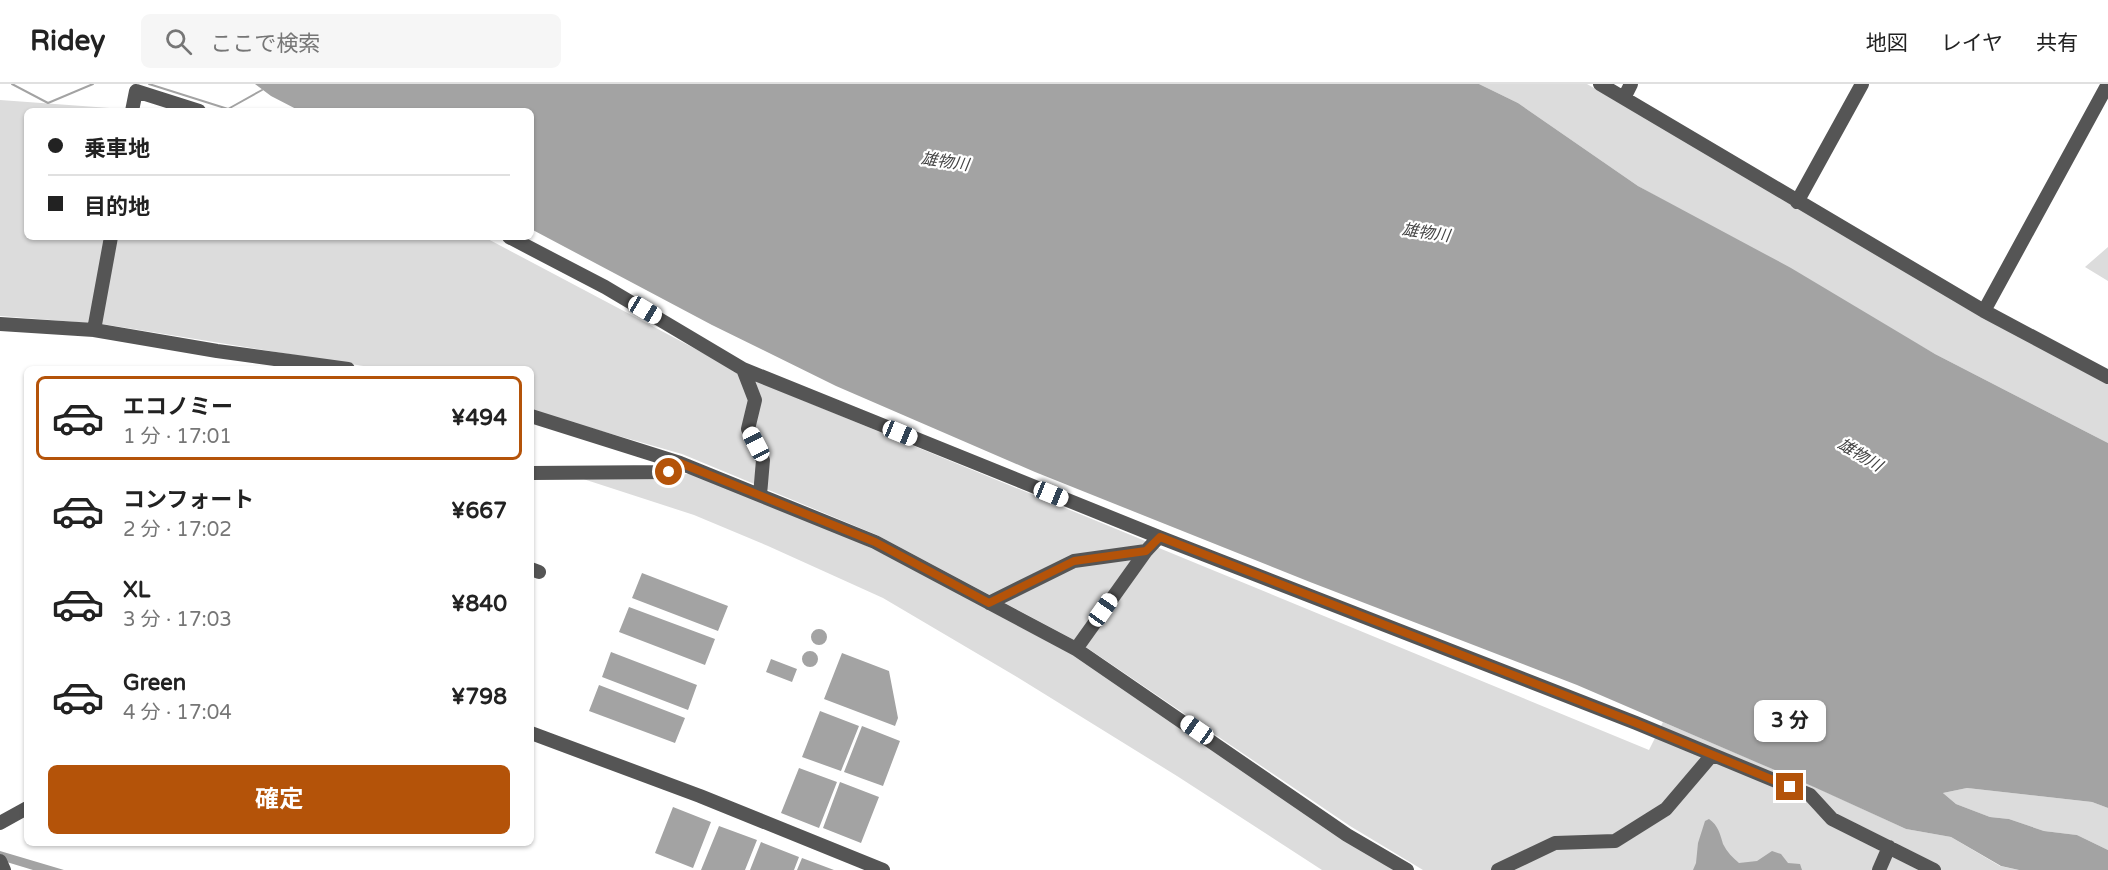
<!DOCTYPE html>
<html lang="ja">
<head>
<meta charset="utf-8">
<style>
	body { margin:0; font-family:"Varela Round","Noto Sans JP",sans-serif; background:#f6f6f6; color:#222; height:100vh; display:flex; flex-direction:column; font-size:22px; white-space:nowrap }
	* { box-sizing:border-box; margin:0 }
	p { font-size:20px; color:#767676 }
	.icon { flex:none; width:33px; height:33px; fill:none; stroke:currentColor; stroke-width:2; stroke-linecap:round; stroke-linejoin:round }
	.map { position:relative; flex:1; overflow:hidden }
	.sheet { position:absolute; left:24px; top:282px; width:510px; height:480px; display:flex; flex-direction:column; background:#fff; border-radius:9px; box-shadow:0 2px 4px #0004 }
	.sheet>* { flex:none }
	.hud { position:absolute; left:24px; top:24px; width:510px; height:132px; border-radius:9px; box-shadow:0 2px 4px #0004; display:grid; align-content:center; height:132px; padding:0 24px; background:#fff }
	.end { position:absolute; width:27px; height:27px; margin:-14px; border:8px solid #b45309; background:#fff; box-shadow:0 0 0 3px #fff }
	.from { border-radius:50% }
	.bubble { position:absolute; height:42px; border-radius:9px; background:#fff; box-shadow:0 2px 4px #0004; font-size:20px; font-weight:700; line-height:42px; text-align:center }
	.car { position:absolute; width:18px; height:36px; margin:-18px -9px; border-radius:8px; box-shadow:0 0 4px 2px #0007; background:linear-gradient(#fff 24%,#345 0 40%,#fff 0 76%,#345 0 86%,#fff 0) }
	.hud b { display:flex; align-items:center; gap:21px; height:57px; font-size:22px }
	.hud b+b { border-top:2px solid #e0e0e0 }
	.hud i { width:15px; height:15px; background:#222 }
	ul { padding:10px 0 0; list-style:none }
	li { display:flex; align-items:center; gap:18px; height:84px; margin:0 12px 9px; padding:0 12px; border:3px solid transparent; border-radius:9px }
	li div { flex:1 }
	li b { display:block; font-size:22px }
	li em { font-style:normal; font-weight:700 }
	li.current { border-color:#b45309 }
	li>.icon { width:54px; height:54px; stroke-width:1.5 }
	.primary-button { display:flex; gap:12px; margin-top:auto; padding:12px 24px }
	.primary-button a { flex:1; height:69px; border-radius:9px; background:#b45309; color:#fff; font-size:24px; font-weight:700; line-height:69px; text-align:center }
	header { display:flex; align-items:center; gap:36px; box-sizing:border-box; height:84px; padding:0 30px; background:#fff; border-bottom:2px solid #e0e0e0 }
	header strong { font-size:28px }
	nav { display:flex; gap:33px; margin-inline-start:auto; font-size:21px }
	.search { width:420px; height:54px; background:#f6f6f6; display:flex; align-items:center; gap:15px; box-sizing:border-box; padding:0 21px; border-radius:9px; color:#767676; font-size:22px }
	.map>svg:first-child { display:block }
	.green { fill:#dcdcdc }
	.water { fill:#a3a3a3 }
	.lines { fill:none; stroke-linecap:round; stroke-linejoin:round }
	.stream { stroke:#a3a3a3; stroke-width:2 }
	.minor { stroke:#555; stroke-width:14 }
	.route { stroke:#b45309; stroke-width:8 }
	.labels { text-anchor:middle; dominant-baseline:central; stroke-width:4.5; stroke-linejoin:round; paint-order:stroke }
	.water-label { font-size:16px; font-style:italic; fill:#444; stroke:#fff }
</style>
</head>
<body>
<header>
<strong>Ridey</strong>
<div class="search"><svg class="icon" aria-label="search" viewBox="0 0 24 24"><circle cx="10" cy="10" r="6"/><path d="M15 15l6 6"/></svg>ここで検索</div>
<nav><a>地図</a><a>レイヤ</a><a>共有</a></nav>
</header>
<div class="map">
<svg width="2108" height="786" viewBox="0 0 2108 786">
	<rect width="100%" height="100%" fill="#fff"/>
	<path class="green" d="M 1479,0 L 1587,0 L 2108,299 L 2108,359 L 1935,270 L 1638,102 L 1518,19 Z
		M 0,16 L 151,27 L 27,27 L 27,153 L 484,153 L 756,297 L 1143,456 L 1159,464 L 1649,666 L 1663,638 L 1815,703 L 1906,745 L 1951,753 L 2000,782 L 2019,786 L 1423,786 L 1350,742 L 1080,559 L 877,451 L 682,370 L 531,327 L 531,285 L 382,285 L 102,240 L 0,232 Z
		M 2108,163 L 2108,197 L 2085,183 Z
		M 693,390 L 850,454 L 958,506 L 1074,567 L 1402,786 L 1322,786 L 1177,692 L 1017,593 L 883,514 L 768,462 L 694,431 L 574,392 Z
		M 1967,704 L 2092,718 L 2108,724 L 2108,766 L 2077,751 L 2044,747 L 2009,735 L 1990,733 L 1956,720 L 1943,709 Z"/>
	<path class="water" d="M 255,0 L 1479,0 L 1518,19 L 1638,102 L 1791,184 L 1935,270 L 2108,359 L 2108,724 L 2092,718 L 1967,704 L 1943,709 L 1956,720 L 1990,733 L 2009,735 L 2044,747 L 2077,751 L 2108,766 L 2108,786 L 2019,786 L 2001,782 L 1951,753 L 1906,745 L 1814,703 L 1577,601 L 1310,498 L 1035,388 L 836,302 L 712,241 L 531,145 L 531,27 L 300,27 L 271,12 Z
		M 642,489 L 728,522 L 718,547 L 632,514 Z
		M 629,523 L 715,555 L 705,581 L 619,548 Z
		M811 553a8 8 0 1 1 16 0a8 8 0 1 1-16 0Z
		M802 575a8 8 0 1 1 16 0a8 8 0 1 1-16 0Z
		M 611,568 L 697,601 L 688,626 L 602,593 Z
		M 842,569 L 889,587 L 898,634 L 895,642 L 824,615 Z
		M 771,575 L 797,585 L 792,598 L 766,588 Z
		M 599,601 L 685,634 L 675,659 L 589,627 Z
		M 820,627 L 859,642 L 841,687 L 802,673 Z
		M 862,642 L 900,657 L 883,702 L 844,688 Z
		M 799,684 L 837,698 L 819,744 L 781,729 Z
		M 840,698 L 879,713 L 861,759 L 823,744 Z
		M 673,723 L 711,738 L 693,784 L 655,769 Z
		M 1709,735 C 1718,741 1720,750 1723,760 C 1727,768 1733,774 1739,779 L 1757,777 L 1772,767 L 1781,770 L 1788,779 L 1800,780 L 1802,786 L 1693,786 L 1696,779 L 1698,759 L 1705,737 Z
		M 719,742 L 757,756 L 745,786 L 701,786 Z
		M 761,758 L 799,773 L 794,786 L 750,786 Z
		M 0,767 L 64,786 L 33,786 L 0,776 Z
		M 802,774 L 834,786 L 797,786 Z"/>
	<g class="lines">
		<path class="stream" d="M 12,0 L 48,19 L 93,0
			M 149,0 L 228,25 L 262,6"/>
		<path class="minor" d="M 1600,0 L 1984,227 L 2108,293
			M 1624,14 L 1631,0
			M 132,27 L 136,7 L 199,27
			M 1797,118 L 1862,0
			M 509,153 L 605,203 L 743,285 L 1159,453 L 1636,639 L 1810,711 L 1832,735 L 1934,786
			M 1984,227 L 2108,0
			M 0,240 L 94,246 L 217,267 L 348,285
			M 94,246 L 111,153
			M 743,285 L 755,316 L 748,345 L 763,376 L 760,411
			M 531,332 L 680,379 L 875,458 L 1076,565 L 1347,751 L 1407,786
			M 531,389 L 669,388 L 680,379
			M 531,485 L 539,488
			M 989,519 L 1074,477 L 1146,467 L 1159,453
			M 1076,565 L 1146,467
			M 531,649 L 700,712 L 883,786
			M 0,739 L 27,724
			M 0,777 L 4,786
			M 1498,786 L 1555,759 L 1615,757 L 1666,725 L 1712,671
			M 1879,786 L 1889,763"/>
	</g>
	<g class="lines">
		<path class="route" d="M 669,388 L 680,379 L 875,458 L 989,519 L 1074,477 L 1146,467 L 1160,453 L 1636,639 L 1790,703"/>
	</g>
	<g class="labels">
		<g class="water-label">
			<text transform="translate(945 78) rotate(8)">雄物川</text>
			<text transform="translate(1426 149) rotate(8)">雄物川</text>
			<text transform="translate(1860 371) rotate(31)">雄物川</text>
		</g>
	</g>
</svg>
<i class="end from" style="left:669px;top:388px"></i>
<i class="end" style="left:1790px;top:703px"></i>
<div class="bubble" style="left:1754px;top:616px;width:72px">3 分</div>
<i class="car" style="left:645px;top:226px;rotate:121deg"></i>
<i class="car" style="left:900px;top:349px;rotate:112deg"></i>
<i class="car" style="left:756px;top:360px;rotate:333deg"></i>
<i class="car" style="left:1051px;top:410px;rotate:112deg"></i>
<i class="car" style="left:1103px;top:526px;rotate:35deg"></i>
<i class="car" style="left:1197px;top:646px;rotate:305deg"></i>
<div class="hud">
<b><i class="from"></i>乗車地</b>
<b><i></i>目的地</b>
</div>
<section class="sheet">
<ul>
<li class="current"><svg class="icon" aria-label="car" viewBox="0 0 24 24"><path d="M5 17H2v-5l4-1 3-4h7l3 4 3 1v5h-3M9 17h6M6 11h13"/><circle cx="7" cy="17" r="2"/><circle cx="17" cy="17" r="2"/></svg><div><b>エコノミー</b><p>1 分 · 17:01</p></div><em>¥494</em></li>
<li><svg class="icon" aria-label="car" viewBox="0 0 24 24"><path d="M5 17H2v-5l4-1 3-4h7l3 4 3 1v5h-3M9 17h6M6 11h13"/><circle cx="7" cy="17" r="2"/><circle cx="17" cy="17" r="2"/></svg><div><b>コンフォート</b><p>2 分 · 17:02</p></div><em>¥667</em></li>
<li><svg class="icon" aria-label="car" viewBox="0 0 24 24"><path d="M5 17H2v-5l4-1 3-4h7l3 4 3 1v5h-3M9 17h6M6 11h13"/><circle cx="7" cy="17" r="2"/><circle cx="17" cy="17" r="2"/></svg><div><b>XL</b><p>3 分 · 17:03</p></div><em>¥840</em></li>
<li><svg class="icon" aria-label="car" viewBox="0 0 24 24"><path d="M5 17H2v-5l4-1 3-4h7l3 4 3 1v5h-3M9 17h6M6 11h13"/><circle cx="7" cy="17" r="2"/><circle cx="17" cy="17" r="2"/></svg><div><b>Green</b><p>4 分 · 17:04</p></div><em>¥798</em></li>
</ul>
<div class="primary-button"><a>確定</a></div>
</section>
</div>
</body>
</html>
